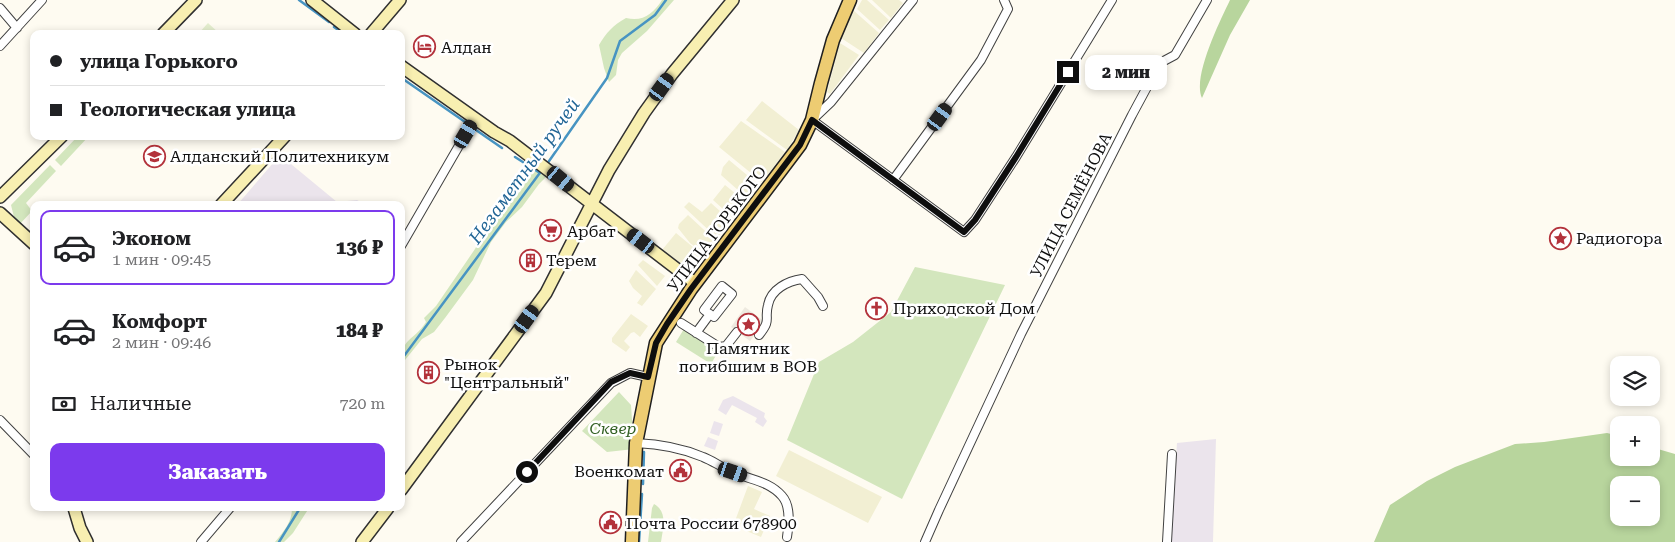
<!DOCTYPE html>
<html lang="ru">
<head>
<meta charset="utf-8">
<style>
	body { margin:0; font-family:"Roboto Serif",serif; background:#f2f2f2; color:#202124; height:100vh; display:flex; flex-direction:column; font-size:19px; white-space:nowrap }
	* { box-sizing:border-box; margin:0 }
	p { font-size:16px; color:#757577 }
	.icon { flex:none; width:28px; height:28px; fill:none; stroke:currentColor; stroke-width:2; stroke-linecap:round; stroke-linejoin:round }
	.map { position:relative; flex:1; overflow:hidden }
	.details { position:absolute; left:30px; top:201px; width:375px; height:310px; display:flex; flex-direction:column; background:#fff; border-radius:10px; box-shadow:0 2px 8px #0003 }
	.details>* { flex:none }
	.top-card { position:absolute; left:30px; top:30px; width:375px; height:110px; border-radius:10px; box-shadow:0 2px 8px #0003; display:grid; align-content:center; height:110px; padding:0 20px; background:#fff }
	.buttons { position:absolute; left:1610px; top:356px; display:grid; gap:10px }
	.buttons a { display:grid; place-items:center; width:50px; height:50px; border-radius:10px; background:#fff; box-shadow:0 2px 8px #0003; font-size:25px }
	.end { position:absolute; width:22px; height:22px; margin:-11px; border:6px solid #0e0e0e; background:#fff; box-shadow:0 0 0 2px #fff }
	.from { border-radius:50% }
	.bubble { position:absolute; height:35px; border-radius:10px; background:#fff; box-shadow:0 2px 8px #0003; font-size:16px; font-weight:800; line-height:35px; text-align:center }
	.car { position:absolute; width:15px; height:30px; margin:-15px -8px; border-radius:6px; box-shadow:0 0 4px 1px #0007; background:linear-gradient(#222 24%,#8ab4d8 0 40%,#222 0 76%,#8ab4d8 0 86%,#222 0) }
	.top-card b { display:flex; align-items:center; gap:18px; height:48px; font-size:19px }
	.top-card b+b { border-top:1px solid #e0e0e0 }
	.top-card i { width:12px; height:12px; background:#202124 }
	ul { padding:9px 0 0; list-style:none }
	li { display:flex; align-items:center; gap:15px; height:75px; margin:0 10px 8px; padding:0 10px; border:2px solid transparent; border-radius:10px }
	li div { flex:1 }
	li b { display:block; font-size:19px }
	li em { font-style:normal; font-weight:800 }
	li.current { border-color:#7c3aed }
	li>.icon { width:45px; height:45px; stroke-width:1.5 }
	.pay { display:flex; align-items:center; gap:12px; height:55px; padding:0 20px; font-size:19px }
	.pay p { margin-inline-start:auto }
	.cta { display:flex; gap:10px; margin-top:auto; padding:10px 20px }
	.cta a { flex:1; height:58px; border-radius:10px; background:#7c3aed; color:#fff; font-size:20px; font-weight:800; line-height:58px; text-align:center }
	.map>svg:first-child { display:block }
	.industrial { fill:#ebe4ec }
	.farmland { fill:#f2efd3 }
	.green { fill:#d3e6bd }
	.forest { fill:#b8d59d; fill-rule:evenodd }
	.pitch { fill:#e4eece }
	.plaza { fill:#eeeae0 }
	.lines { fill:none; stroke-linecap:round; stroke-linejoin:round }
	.stream { stroke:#4794c2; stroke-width:2.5 }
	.street-casing { stroke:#414141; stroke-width:10 }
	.secondary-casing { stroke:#303030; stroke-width:14 }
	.primary-casing { stroke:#1f1f1f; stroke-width:15 }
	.street { stroke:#fff; stroke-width:8 }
	.secondary { stroke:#f8efb1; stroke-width:11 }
	.primary { stroke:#edcc72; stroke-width:12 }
	.route { stroke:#0e0e0e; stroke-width:6 }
	.labels { text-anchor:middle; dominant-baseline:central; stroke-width:5; stroke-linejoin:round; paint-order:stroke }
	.poi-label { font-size:16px; fill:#0e0e0e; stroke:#fff; text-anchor:start }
	.street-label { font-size:16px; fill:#0e0e0e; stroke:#fff }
	.park-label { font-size:16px; font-style:italic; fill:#326124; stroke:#fff }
	.water-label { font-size:18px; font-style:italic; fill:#226696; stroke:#fff }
</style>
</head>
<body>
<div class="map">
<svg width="1675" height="542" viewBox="0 0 1675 542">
	<rect width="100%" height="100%" fill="#fefbf1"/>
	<path class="industrial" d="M 280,155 L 337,202 L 357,200 L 366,205 L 237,205 Z
		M 733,396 L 765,413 L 764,417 L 767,421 L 763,427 L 755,422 L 757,418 L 732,405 L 726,415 L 718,410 L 723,400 Z
		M 714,421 L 723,424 L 719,436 L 710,433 Z
		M 708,437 L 718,441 L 715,450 L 704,446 Z
		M 1216,439 L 1213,542 L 1170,542 L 1177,443 Z"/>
	<path class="farmland" d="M 862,0 L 867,0 L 889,20 L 880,30 L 857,9 Z
		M 872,0 L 899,0 L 903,3 L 891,18 Z
		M 853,10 L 879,33 L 864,53 L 841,38 Z
		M 840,43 L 859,55 L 830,94 L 827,92 Z
		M 762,101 L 799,130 L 787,150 L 746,120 Z
		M 741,121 L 785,152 L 762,182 L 719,147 Z
		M 729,160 L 759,185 L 748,199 L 721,175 L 723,167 Z
		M 725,185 L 746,202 L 733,218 L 713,200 Z
		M 689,202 L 702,212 L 711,203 L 731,221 L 717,238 L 684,207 Z
		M 688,215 L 716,241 L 706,255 L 690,243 L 678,228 L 679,224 Z
		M 676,233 L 705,257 L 693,272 L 662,250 Z
		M 643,260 L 665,276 L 657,286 L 638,265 Z
		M 636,270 L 656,289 L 642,306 L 637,303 L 642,296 L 633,288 L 629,281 Z
		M 631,314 L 648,326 L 640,337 L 634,332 L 631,333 L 624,341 L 630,347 L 626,352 L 612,342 L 612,338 Z
		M 789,450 L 882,497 L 868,523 L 776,476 Z
		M 748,486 L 762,492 L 754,509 L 770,516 L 761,537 L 744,530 L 745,526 L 735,521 Z"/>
	<path class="green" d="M 662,0 L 674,0 L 647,31 L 622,53 L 618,60 L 616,75 L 609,82 L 604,68 L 599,45 C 606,33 613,25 626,18 C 643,22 653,14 662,0 Z
		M 78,136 L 89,136 L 61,166 L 55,160 Z
		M 50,165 L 56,171 L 26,203 L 32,211 L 19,225 L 14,217 L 11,205 Z
		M 534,166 L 546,177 L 539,184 L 522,207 L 506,222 L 491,242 L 473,280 L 445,318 L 434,332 L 422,339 L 401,365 C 401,337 413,342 426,322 L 424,318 L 436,306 L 475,249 L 484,232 L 523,186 Z
		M 915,267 L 1005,285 L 902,499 L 787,440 L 819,362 L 853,342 L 891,312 Z
		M 687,324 L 722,345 L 711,364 L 676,342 Z
		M 619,392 L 631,405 L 634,449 L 607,452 L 582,431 Z
		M 654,504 C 668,512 663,528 661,542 L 648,542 L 652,508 Z
		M 292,508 L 309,508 L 293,533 L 284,542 L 275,542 C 284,531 292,522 292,508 Z"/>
	<path class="forest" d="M 1230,0 L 1250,0 L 1230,35 L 1202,98 C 1192,77 1220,21 1230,0 Z
		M 1607,433 L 1619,436 L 1619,458 L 1651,458 L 1651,447 L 1675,454 L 1675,542 L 1374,542 L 1390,505 L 1427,481 L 1455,467 L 1515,444 L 1544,442 ZM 1619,485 L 1651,485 L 1651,518 L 1619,518 Z"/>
	<path class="pitch" d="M 208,23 L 220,34 L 198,34 Z"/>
	<path class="plaza" d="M 745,307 L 765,322 L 750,341 L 731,327 Z"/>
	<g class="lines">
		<path class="stream" d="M 299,0 L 329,22
			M 334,27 L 344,34
			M 403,79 L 468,124
			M 476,130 L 502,148
			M 515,157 L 540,173
			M 547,164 L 607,78 L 620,41 L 655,15 L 666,0
			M 401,360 L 542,170
			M 643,484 L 644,452
			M 279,542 L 300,508
			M 639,542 L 642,494"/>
		<defs>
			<path id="street" d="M 913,0 L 831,102 L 812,120 L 964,232 L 975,220 L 1016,157 L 1112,0
				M 0,8 L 17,28
				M 0,46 L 42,0
				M 893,180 L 981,60 L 1008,9 L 1004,0
				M 401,246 L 475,118
				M 722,286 L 732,294 L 714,317 L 704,310 Z
				M 681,323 L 719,347 L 726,346 L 737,332
				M 696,333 L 710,314
				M 759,335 C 772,319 764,320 768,305 C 771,289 788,281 802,279 L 818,297 L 823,306
				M 0,420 L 34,455
				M 636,443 C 659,444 682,448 703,457 C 713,461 721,467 731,471 C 748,480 768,480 782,496 C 791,506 789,524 787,537
				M 201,542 L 230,508
				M 461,542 L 611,383 L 630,373 L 648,377
				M 925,542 L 939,510 L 1021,334 L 1132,115 L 1160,63 L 1175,55 L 1207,0
				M 1167,542 L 1172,454"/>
			<path id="secondary" d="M 312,0 L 355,34
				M 163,34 L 196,0
				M 371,34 L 400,0
				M 401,66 L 494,132 L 510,141 L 695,283
				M 0,197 L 62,136
				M 221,205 L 285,136
				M 0,213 L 34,244
				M 401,490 L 546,293 L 609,170 L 644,113 L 672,74 L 733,0
				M 74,508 L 80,528 L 87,542
				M 362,542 L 388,508"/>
			<path id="primary" d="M 632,542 L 636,443 L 656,343 L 691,289 L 800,145 L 812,120 L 821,83 L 833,40 L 850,0"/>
		</defs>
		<use href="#street" class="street-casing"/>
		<use href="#secondary" class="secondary-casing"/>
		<use href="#primary" class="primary-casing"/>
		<use href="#street" class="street"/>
		<use href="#secondary" class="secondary"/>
		<use href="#primary" class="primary"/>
	</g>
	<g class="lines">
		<path class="route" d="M 527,472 L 611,382 L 630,373 L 648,377 L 656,343 L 667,324 L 691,289 L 800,145 L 812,120 L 964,232 L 975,220 L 1016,157 L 1068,72"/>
	</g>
	<defs>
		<symbol id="hotel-ring" viewBox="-11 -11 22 22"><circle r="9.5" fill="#fff" stroke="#b3323b" stroke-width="1.5"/><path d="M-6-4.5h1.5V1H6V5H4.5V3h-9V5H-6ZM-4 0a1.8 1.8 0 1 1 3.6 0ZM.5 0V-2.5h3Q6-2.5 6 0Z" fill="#b3323b"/></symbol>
		<symbol id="university-ring" viewBox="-11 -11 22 22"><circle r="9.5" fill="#fff" stroke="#b3323b" stroke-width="1.5"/><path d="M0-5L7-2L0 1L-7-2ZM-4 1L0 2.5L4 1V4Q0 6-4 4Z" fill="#b3323b"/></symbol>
		<symbol id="supermarket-ring" viewBox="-11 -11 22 22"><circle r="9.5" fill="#fff" stroke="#b3323b" stroke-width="1.5"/><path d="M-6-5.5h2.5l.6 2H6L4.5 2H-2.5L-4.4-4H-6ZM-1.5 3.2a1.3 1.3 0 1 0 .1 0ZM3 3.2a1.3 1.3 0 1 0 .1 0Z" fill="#b3323b"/></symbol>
		<symbol id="sight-ring" viewBox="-11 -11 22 22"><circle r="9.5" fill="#fff" stroke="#b3323b" stroke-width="1.5"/><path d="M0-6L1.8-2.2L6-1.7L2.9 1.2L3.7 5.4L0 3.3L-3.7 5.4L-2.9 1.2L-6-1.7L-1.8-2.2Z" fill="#b3323b"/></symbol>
		<symbol id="building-ring" viewBox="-11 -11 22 22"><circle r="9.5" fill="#fff" stroke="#b3323b" stroke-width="1.5"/><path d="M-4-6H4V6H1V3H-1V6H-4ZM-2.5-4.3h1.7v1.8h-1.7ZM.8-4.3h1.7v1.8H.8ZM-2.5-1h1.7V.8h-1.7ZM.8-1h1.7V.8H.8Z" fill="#b3323b"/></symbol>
		<symbol id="church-ring" viewBox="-11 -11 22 22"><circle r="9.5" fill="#fff" stroke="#b3323b" stroke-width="1.5"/><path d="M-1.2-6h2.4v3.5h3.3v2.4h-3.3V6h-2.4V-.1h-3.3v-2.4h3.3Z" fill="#b3323b"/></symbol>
		<symbol id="civic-ring" viewBox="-11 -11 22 22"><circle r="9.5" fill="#fff" stroke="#b3323b" stroke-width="1.5"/><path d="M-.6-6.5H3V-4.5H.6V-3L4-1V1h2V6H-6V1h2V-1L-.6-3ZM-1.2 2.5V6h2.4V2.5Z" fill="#b3323b"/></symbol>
	</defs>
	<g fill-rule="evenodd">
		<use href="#hotel-ring" x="412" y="34" width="25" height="25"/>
		<use href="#university-ring" x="142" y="144" width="25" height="25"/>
		<use href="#supermarket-ring" x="538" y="218" width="25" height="25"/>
		<use href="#sight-ring" x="1548" y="226" width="25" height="25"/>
		<use href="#building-ring" x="518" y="248" width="25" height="25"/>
		<use href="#church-ring" x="864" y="296" width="25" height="25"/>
		<use href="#sight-ring" x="736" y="312" width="25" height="25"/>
		<use href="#building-ring" x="416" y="360" width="25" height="25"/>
		<use href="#civic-ring" x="668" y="458" width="25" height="25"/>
		<use href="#civic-ring" x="598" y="510" width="25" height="25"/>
	</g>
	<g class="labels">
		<g class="poi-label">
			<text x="441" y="47">Алдан</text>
			<text x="170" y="156">Алданский Политехникум</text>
			<text x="567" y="231">Арбат</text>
			<text x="1576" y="238">Радиогора</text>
			<text x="546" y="260">Терем</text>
			<text x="893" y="308">Приходской Дом</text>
			<text x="748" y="348" text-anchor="middle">Памятник<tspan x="748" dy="18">погибшим в ВОВ</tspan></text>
			<text x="444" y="364">Рынок<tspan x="444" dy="18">"Центральный"</tspan></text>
			<text x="664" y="471" text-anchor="end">Военкомат</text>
			<text x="626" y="523">Почта России 678900</text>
		</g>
		<g class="street-label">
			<text transform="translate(1071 205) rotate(-63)">УЛИЦА СЕМЁНОВА</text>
			<text transform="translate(717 229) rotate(-53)">УЛИЦА ГОРЬКОГО</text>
		</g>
		<g class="park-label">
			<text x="613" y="428">Сквер</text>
		</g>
		<g class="water-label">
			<text transform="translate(524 171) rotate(-54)">Незаметный ручей</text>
		</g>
	</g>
</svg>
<div class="buttons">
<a><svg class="icon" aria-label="layers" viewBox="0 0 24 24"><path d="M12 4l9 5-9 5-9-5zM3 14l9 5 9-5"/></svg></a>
<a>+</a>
<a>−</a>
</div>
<i class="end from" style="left:527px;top:472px"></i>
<i class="end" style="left:1068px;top:72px"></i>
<div class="bubble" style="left:1085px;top:55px;width:82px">2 мин</div>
<i class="car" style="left:662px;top:87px;rotate:36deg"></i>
<i class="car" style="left:940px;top:117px;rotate:36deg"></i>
<i class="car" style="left:466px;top:134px;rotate:30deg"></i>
<i class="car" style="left:561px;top:179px;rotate:130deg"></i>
<i class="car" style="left:641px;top:241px;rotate:307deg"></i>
<i class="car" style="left:527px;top:319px;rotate:36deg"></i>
<i class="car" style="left:733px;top:472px;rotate:109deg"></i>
<div class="top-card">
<b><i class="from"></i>улица Горького</b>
<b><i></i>Геологическая улица</b>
</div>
<section class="details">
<ul>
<li class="current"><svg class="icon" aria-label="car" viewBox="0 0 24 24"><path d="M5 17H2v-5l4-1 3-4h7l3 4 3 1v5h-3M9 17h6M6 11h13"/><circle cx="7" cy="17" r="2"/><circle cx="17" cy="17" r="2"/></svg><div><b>Эконом</b><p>1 мин · 09:45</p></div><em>136 ₽</em></li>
<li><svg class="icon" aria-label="car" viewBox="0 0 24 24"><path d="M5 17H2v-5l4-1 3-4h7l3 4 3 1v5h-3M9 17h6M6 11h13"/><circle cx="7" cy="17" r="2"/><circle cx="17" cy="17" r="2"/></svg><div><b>Комфорт</b><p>2 мин · 09:46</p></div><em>184 ₽</em></li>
</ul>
<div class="pay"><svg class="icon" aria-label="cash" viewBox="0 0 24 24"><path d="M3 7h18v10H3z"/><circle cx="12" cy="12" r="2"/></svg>Наличные<p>720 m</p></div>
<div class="cta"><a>Заказать</a></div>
</section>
</div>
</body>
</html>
